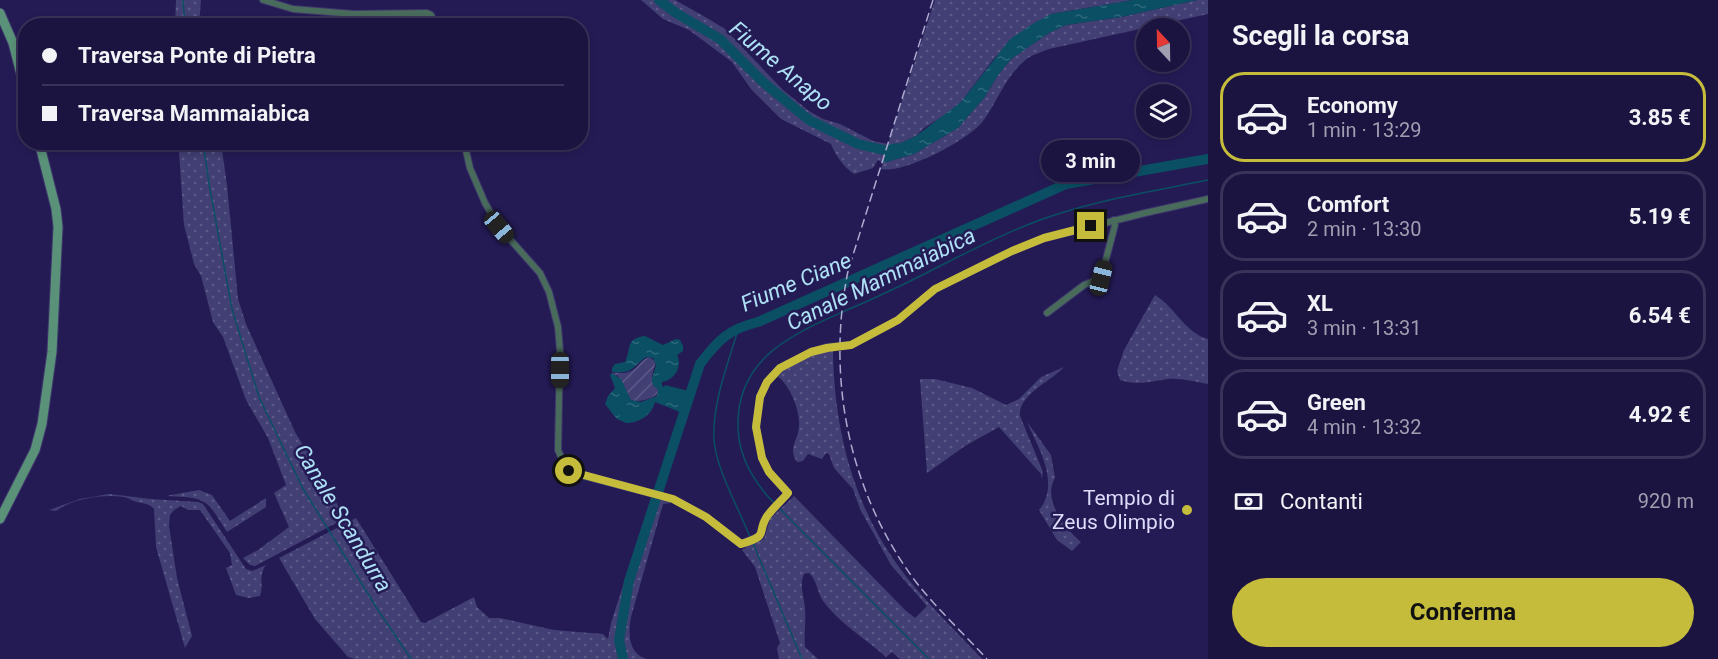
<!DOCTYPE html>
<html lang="it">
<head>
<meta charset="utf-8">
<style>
	body { margin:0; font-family:Roboto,sans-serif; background:#241d47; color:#f1f3f6; height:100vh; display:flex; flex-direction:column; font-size:22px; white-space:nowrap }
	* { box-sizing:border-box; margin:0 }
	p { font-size:20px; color:#a09eb1 }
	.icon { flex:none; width:33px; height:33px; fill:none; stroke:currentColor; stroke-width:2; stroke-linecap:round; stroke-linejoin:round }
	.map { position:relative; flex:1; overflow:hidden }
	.drawer { display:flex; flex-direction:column; background:#1b1440; width:510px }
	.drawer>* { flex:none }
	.top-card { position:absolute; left:18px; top:18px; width:570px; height:132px; border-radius:24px; box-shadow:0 3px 9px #0003,0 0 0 2px #393359; display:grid; align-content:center; height:132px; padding:0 24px; background:#1b1440 }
	.needle { width:39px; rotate:338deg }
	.fabs { position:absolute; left:1136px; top:18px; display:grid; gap:12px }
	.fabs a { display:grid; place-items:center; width:54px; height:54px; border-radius:50%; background:#1b1440; box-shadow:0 3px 9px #0003,0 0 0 2px #393359; font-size:30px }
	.end { position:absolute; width:27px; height:27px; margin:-14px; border:8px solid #c6bc3c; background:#111; box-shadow:0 0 0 3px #111 }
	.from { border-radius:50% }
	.bubble { position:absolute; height:42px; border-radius:21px; background:#1b1440; box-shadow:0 3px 9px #0003,0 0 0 2px #393359; font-size:20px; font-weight:700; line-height:42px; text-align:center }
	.car { position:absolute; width:18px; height:36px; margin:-18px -9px; border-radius:8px; box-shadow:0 0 4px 2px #0007; background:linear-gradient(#222 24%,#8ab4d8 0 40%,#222 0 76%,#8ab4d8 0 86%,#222 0) }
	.top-card b { display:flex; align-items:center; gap:21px; height:57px; font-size:22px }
	.top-card b+b { border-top:2px solid #393359 }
	.top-card i { width:15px; height:15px; background:#f1f3f6 }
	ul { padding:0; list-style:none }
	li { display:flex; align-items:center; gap:18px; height:90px; margin:0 12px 9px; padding:0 12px; border:3px solid #393359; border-radius:24px }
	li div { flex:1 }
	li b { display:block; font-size:22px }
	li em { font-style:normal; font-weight:700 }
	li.current { border-color:#c6bc3c }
	li>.icon { width:54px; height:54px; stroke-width:1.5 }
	h2 { padding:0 24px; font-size:27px; line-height:72px }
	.pay { display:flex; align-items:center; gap:15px; height:66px; padding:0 24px; font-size:22px }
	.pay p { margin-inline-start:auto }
	.cta { display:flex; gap:12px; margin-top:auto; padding:12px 24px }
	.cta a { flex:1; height:69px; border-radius:36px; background:#c6bc3c; color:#111; font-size:24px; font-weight:700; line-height:69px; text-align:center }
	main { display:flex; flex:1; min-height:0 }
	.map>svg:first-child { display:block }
	.grass { fill:url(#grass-dots) }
	.garden { fill:url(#garden-furrows) }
	.water { fill:url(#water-ripples) }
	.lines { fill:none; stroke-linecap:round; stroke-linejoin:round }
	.stream { stroke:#0a4f64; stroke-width:1.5 }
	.river { stroke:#0a4f64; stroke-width:10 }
	.street-casing { stroke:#3e366c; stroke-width:8 }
	.secondary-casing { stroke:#3e366c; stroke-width:11 }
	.street { stroke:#496b5c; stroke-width:6 }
	.secondary { stroke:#5a9179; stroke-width:9 }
	.rail { stroke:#adabd0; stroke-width:1.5; stroke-dasharray:9 4.5; stroke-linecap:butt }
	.route { stroke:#c6bc3c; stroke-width:8 }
	.poi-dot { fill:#c6bc3c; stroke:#241b55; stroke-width:2 }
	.labels { text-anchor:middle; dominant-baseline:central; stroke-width:5; stroke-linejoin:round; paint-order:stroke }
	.poi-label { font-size:21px; fill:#ddddfb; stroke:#241b55; text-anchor:end }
	.water-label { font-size:22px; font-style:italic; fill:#aee1f6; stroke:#241b55 }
</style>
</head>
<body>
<main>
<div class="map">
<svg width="1208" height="659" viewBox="0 0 1208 659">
	<defs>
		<pattern id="grass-dots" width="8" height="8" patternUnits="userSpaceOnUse" patternTransform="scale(1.5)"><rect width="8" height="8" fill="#423f74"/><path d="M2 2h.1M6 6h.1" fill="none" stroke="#5d5a89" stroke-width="1.8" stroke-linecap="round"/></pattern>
		<pattern id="garden-furrows" width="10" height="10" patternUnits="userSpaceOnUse" patternTransform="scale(1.5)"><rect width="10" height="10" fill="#423f74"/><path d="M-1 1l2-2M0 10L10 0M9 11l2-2" fill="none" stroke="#5d5a89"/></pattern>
		<pattern id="water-ripples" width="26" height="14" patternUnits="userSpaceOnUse" patternTransform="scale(1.5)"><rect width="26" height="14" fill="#0a4f64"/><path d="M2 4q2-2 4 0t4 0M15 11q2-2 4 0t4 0" fill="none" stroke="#2d687b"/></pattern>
	</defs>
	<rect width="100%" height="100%" fill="#241b55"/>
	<path class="grass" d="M 176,0 L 201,0 L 199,25 L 175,25 Z
		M 641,0 L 675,0 L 707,18 L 725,29 L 783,90 L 809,111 L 823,119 L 840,124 L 873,141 L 888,144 L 935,0 L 1133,0 L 1051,14 L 995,57 L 961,102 L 951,111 L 924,128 L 916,136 L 901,143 L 883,163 L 914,154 L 958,128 L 984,98 L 998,75 L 1011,59 L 1049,33 L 1066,25 L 1121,17 L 1197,0 L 1208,0 L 1208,14 L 1049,49 C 1042,52 1034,54 1028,58 C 1006,74 998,101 983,121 C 969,140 904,174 881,169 L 883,163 L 878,160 L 873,168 L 854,174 C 843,166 836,156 831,144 L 781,119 L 751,89 L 732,62 L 689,30 L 663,19 Z
		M 191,143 L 221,143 L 227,185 L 238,299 L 246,324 L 295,432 L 306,450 L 314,458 L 342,514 L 338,522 L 255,566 L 250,565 L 243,558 L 258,550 L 289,527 L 274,493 L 286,485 L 268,438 L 246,400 L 223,337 L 213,322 L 201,276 L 194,264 L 184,225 L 179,152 L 191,148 Z
		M 1155,295 C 1175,307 1185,333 1208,339 L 1208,384 C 1196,382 1181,378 1169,379 C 1151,381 1138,386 1120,380 L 1117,371 L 1124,350 Z
		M 833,351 C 834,426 852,501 896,563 C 921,598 953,628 982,659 L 900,659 L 892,652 L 886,657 C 866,639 839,623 823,601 C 817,592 817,580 809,573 L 804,574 C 799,585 804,596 805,608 C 806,621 804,633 805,647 L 818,659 L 779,659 L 777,648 L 780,643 L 755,567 L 742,550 L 746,547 L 764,539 L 770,519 L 794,496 L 905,610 L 915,618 L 927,606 L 891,565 L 860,509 L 853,489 L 834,468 L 829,454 L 826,453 L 822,459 L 808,454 L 803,461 L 797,462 C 787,448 799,440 799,425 C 800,411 790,385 778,377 C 789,360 814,353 833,351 Z
		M 1064,367 C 1052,381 1018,394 1020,416 L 1043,472 L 1042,478 L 1041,474 L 999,427 L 965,446 L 927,473 L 920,379 L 935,379 L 972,388 L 1006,405 L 1019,399 L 1041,377 Z
		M 1027,422 L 1051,455 L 1055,478 C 1042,499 1065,529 1081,542 L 1072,551 L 1057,540 L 1039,510 C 1061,484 1038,447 1027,422 Z
		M 199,490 L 212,495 L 230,521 L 266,498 L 266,507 L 227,532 C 205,497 207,498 166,496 Z
		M 109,494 L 151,499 L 198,502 L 203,504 L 246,569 L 252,571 L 266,565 C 258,576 264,585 260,596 L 249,598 L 236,595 L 226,568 L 232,565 L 230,553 L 200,510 L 188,510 L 181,506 L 174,510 L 170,515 L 169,526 L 177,578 L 192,636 L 185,648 L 156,547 L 154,509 C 148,503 145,504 137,502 C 132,501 129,498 124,497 C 103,494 74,498 56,511 L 49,510 L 80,499 Z
		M 652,495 L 668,499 L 671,503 L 663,504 L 631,617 C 628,633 628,653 646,659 L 355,659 L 348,657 L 315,619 L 279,558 L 356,518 L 421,622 L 425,623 L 474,597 L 477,607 L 489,618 L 500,618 L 554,630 L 603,634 L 608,639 L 611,623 Z"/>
	<path class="garden" d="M 649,357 L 656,362 L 652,375 L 659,392 C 653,399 640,403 631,400 L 618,376 L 612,373 C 616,372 623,374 628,372 C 637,370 640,360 649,357 Z"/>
	<path class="water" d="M 1133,0 L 1197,0 L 1121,17 L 1066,25 L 1049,33 L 1011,59 L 998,75 L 984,98 L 958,128 L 914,154 L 883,163 L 889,144 L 901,143 L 916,136 L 961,102 L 1010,39 L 1034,23 L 1051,14 Z
		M 645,336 L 663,345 L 676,339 L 680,340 L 683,346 L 683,351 L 677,355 C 683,367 674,380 662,382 L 662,386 L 664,387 L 665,385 L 692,392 L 685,414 L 655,402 C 652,415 639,423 626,423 L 617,419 L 605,404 L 608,396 L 615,388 L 610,375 L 612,373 L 621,379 L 631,400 L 641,402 L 657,396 L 658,389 C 647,383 654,374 656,365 L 653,358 L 646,357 C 631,368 633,374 612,372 L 612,368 L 615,364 L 625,362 C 632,347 625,339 645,336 Z"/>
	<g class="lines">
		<path class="stream" d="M 183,0 L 185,26
			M 203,142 L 209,184 L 232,309 L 259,397 L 302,487 L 378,610 L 411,659
			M 739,326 C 729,362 712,402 714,440 C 716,469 739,509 750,537
			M 776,505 C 754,483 738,457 738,425 C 737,354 800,331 854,307 C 869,301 885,293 900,286 C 952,261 1005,230 1061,213 C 1109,198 1159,190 1208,180
			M 779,508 L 929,659
			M 752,541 L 802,659"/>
		<path class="river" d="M 659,0 L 676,13 L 720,39 L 763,82 L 809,120 L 858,144 L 892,152 L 900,149
			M 623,659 L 619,640 L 629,581 L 700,364 C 718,340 729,329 758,322 L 1066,184 L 1208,159"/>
		<defs>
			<path id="street" d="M 263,0 L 293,9 L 354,14 L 427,13 L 431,15 L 436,26
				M 464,142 L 470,168 L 485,203 L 499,227 L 540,273 L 549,292 L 558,327 L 560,351 L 558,450 L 565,466 L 569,471 L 580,475 L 673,499 L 706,517 L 741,544 L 760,536 L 766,518 L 788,493 L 769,472 L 762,458 L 756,427 L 760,397 L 767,382 L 780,368 L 811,352 L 827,347 L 851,345 L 898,320 L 935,289 L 1012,251 L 1045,238 L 1145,213 L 1208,199
				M 1047,313 L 1084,285 L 1101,278 L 1115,225 L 1114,220"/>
			<path id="secondary" d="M 0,13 L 13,43 L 26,94
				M 0,519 L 35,450 L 42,424 L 52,352 L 58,227 L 56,209 L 39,142"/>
		</defs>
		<use href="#street" class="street-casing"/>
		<use href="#secondary" class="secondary-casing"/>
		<use href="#street" class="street"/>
		<use href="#secondary" class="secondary"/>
		<path class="rail" d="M 933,0 L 848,271 C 826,379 849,493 916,582 C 937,609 964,634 987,659"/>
	</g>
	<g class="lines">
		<path class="route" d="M 569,471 L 673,499 L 706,517 L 741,544 C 772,535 755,532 768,515 C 774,507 782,500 788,493 L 769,472 L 762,458 L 756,427 L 760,397 L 767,382 L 780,368 L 811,352 L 827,348 L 851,345 L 898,320 L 935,289 L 1012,251 L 1044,238 L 1091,226"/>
	</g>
	<circle class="poi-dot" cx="1187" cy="510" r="6"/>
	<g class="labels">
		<g class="poi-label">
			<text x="1175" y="498">Tempio di<tspan x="1175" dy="24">Zeus Olimpio</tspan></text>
		</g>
		<g class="water-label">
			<text transform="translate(781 66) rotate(40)">Fiume Anapo</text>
			<text transform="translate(881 279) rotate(-26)">Canale Mammaiabica</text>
			<text transform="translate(796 282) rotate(-23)">Fiume Ciane</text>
			<text transform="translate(343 518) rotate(59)">Canale Scandurra</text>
		</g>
	</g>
</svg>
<div class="fabs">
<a><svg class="needle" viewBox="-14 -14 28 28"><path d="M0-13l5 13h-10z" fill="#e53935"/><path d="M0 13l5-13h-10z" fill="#a09eb1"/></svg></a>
<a><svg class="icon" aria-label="layers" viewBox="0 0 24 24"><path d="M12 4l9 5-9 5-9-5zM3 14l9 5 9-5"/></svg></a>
</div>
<i class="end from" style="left:569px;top:471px"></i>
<i class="end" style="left:1091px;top:226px"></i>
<div class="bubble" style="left:1041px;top:140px;width:99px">3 min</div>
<i class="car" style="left:499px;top:227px;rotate:140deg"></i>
<i class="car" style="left:1101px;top:278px;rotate:14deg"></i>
<i class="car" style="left:560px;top:370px;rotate:180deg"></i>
<div class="top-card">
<b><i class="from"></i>Traversa Ponte di Pietra</b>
<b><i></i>Traversa Mammaiabica</b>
</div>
</div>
<section class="drawer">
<h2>Scegli la corsa</h2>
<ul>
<li class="current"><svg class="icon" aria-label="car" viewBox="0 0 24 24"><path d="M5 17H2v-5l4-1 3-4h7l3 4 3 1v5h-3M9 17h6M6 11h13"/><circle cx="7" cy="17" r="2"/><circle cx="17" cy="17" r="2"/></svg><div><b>Economy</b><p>1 min · 13:29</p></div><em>3.85 €</em></li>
<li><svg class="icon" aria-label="car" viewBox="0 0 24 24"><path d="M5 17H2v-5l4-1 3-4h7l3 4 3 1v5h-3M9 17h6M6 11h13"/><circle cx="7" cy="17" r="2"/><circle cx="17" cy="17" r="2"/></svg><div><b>Comfort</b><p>2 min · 13:30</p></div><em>5.19 €</em></li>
<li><svg class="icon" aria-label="car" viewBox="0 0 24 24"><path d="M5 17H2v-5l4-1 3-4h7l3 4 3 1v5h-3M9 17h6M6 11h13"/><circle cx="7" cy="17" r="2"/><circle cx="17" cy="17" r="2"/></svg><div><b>XL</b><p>3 min · 13:31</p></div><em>6.54 €</em></li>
<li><svg class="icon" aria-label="car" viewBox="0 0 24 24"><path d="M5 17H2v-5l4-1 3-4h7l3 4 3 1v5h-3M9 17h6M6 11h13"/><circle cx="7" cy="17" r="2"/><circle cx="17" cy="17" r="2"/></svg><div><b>Green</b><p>4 min · 13:32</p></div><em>4.92 €</em></li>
</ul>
<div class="pay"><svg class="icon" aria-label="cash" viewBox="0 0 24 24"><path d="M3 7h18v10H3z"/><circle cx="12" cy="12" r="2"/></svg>Contanti<p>920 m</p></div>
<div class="cta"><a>Conferma</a></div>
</section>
</main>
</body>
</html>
